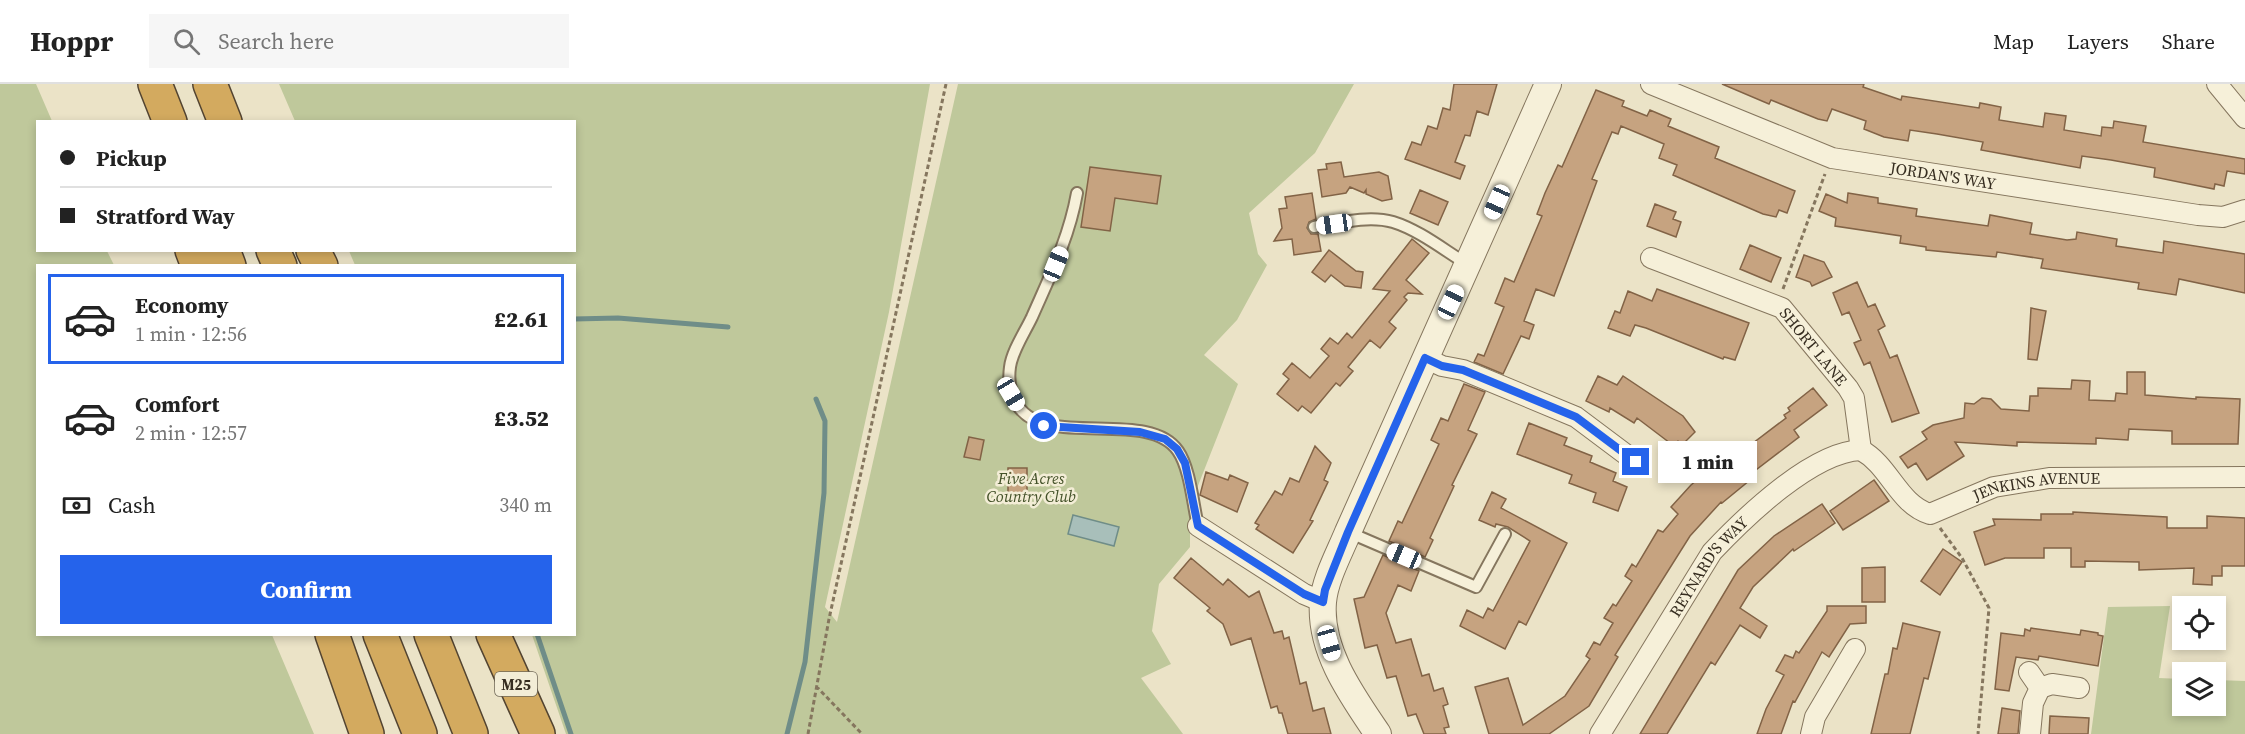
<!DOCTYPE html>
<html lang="en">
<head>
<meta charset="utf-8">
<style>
	body { margin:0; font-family:"Source Serif 4",serif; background:#f6f6f6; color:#222; height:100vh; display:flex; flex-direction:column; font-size:22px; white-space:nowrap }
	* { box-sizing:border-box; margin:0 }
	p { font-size:20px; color:#767676 }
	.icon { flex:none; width:33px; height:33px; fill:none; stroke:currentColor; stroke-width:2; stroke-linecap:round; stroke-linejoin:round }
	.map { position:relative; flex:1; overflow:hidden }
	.panel { position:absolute; left:36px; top:180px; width:540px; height:372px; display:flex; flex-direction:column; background:#fff; border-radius:0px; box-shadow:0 3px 9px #0003 }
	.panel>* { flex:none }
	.top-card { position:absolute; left:36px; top:36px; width:540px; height:132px; border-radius:0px; box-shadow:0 3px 9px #0003; display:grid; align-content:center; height:132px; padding:0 24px; background:#fff }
	.controls { position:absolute; left:2172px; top:512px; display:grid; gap:12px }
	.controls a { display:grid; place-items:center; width:54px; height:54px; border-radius:0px; background:#fff; box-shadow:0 3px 9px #0003; font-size:30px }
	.end { position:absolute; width:27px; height:27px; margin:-14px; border:8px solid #2563eb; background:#fff; box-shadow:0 0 0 3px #fff }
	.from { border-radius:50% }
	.bubble { position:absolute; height:42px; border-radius:0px; background:#fff; box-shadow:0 3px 9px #0003; font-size:20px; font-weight:800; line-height:42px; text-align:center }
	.car { position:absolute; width:18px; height:36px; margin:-18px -9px; border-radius:8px; box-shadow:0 0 4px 2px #0007; background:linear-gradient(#fff 24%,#345 0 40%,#fff 0 76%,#345 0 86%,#fff 0) }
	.top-card b { display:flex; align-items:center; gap:21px; height:57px; font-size:22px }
	.top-card b+b { border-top:2px solid #e0e0e0 }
	.top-card i { width:15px; height:15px; background:#222 }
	ul { padding:10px 0 0; list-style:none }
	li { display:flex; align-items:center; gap:18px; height:90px; margin:0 12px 9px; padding:0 12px; border:3px solid transparent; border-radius:0px }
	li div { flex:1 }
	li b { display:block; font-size:22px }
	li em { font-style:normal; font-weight:800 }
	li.on { border-color:#2563eb }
	li>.icon { width:54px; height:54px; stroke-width:1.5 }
	.pay { display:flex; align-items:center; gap:15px; height:66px; padding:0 24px; font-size:22px }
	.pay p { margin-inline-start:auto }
	.action { display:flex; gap:12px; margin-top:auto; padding:12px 24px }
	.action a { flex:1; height:69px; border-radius:0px; background:#2563eb; color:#fff; font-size:24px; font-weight:800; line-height:69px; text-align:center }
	header { display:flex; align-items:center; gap:36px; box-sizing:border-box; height:84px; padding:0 30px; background:#fff; border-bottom:2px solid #e0e0e0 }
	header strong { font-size:28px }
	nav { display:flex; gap:33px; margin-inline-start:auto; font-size:21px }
	.search { width:420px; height:54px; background:#f6f6f6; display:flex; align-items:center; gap:15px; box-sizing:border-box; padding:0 21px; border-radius:0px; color:#767676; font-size:22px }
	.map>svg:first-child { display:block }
	.green { fill:#bfc89b }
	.water { fill:#a8bfba; stroke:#6f8d88; stroke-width:1.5 }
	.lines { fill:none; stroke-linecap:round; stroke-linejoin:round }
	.stream { stroke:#6f8d88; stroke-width:5 }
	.building { fill:#c6a380; stroke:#826346; stroke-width:1.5 }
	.service-casing { stroke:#85765e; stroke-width:14 }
	.minor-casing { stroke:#85765e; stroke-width:22 }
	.tertiary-casing { stroke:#85765e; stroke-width:28 }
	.motorway-casing { stroke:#534431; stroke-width:36 }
	.path { stroke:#85765e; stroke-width:3; stroke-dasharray:4.5 3; stroke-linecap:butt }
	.service { stroke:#f6f0d9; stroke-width:10 }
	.minor { stroke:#f6f0d9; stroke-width:20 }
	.tertiary { stroke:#f6f0d9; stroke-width:26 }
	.motorway { stroke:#d3aa5f; stroke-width:33 }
	.route { stroke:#2563eb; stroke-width:8 }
	.labels { text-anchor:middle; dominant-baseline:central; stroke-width:5; stroke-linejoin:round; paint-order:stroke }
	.shield { fill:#f3edd6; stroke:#6f6757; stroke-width:1.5 }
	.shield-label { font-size:15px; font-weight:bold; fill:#362d20 }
	.street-label { font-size:16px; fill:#362d20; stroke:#f3edd6 }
	.park-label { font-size:16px; font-style:italic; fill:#435128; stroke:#f3edd6 }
</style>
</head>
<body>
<header>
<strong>Hoppr</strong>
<div class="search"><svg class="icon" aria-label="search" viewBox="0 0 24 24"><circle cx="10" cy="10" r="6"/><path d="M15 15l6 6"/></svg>Search here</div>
<nav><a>Map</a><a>Layers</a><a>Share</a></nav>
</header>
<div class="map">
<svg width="2245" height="650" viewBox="0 0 2245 650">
	<rect width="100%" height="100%" fill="#ebe3c7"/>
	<path class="green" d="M 0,0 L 36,0 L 52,37 L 38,38 L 38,166 L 107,167 L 114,181 L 38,182 L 38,550 L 272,551 L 314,650 L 0,650 Z
		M 279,0 L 930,0 L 889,228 L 825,523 L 837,538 L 958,0 L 1354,0 L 1315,69 L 1249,129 L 1258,170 L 1267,181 L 1237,236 L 1204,271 L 1238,300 L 1190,422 L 1190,463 L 1159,500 L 1152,547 L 1171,580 L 1141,594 L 1183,650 L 566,650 L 532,551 L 574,550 L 574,182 L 355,181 L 349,167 L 574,166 L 574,38 L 295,37 Z
		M 2170,522 L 2159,594 L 2182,595 L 2182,621 L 2216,621 L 2216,596 L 2245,597 L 2245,650 L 2091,650 L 2108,523 Z"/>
	<path class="water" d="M 1073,431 L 1119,443 L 1114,462 L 1068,450 Z"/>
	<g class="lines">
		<path class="stream" d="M 574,235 L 618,234 L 728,243
			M 537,550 L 571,650
			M 787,650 L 805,578 L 824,409 L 825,337 L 816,315"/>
	</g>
	<path class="building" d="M 1454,0 L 1497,0 L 1488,31 L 1477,27 L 1470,52 L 1465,51 L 1455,78 L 1465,82 L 1460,95 L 1405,75 L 1412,58 L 1421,61 L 1428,42 L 1437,45 L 1443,24 L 1450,26 Z
		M 1722,0 L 1864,0 L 1863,3 L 1901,16 L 1902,12 L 1979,24 L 1980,19 L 2001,23 L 1999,36 L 2043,43 L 2045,29 L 2066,32 L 2064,46 L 2101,52 L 2102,43 L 2113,44 L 2114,37 L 2146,42 L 2143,58 L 2245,75 L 2245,90 L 2227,87 L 2224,102 L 2215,100 L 2214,105 L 2154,93 L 2155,84 L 2111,76 L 2082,72 L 2080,84 L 1981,66 L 1983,58 L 1937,50 L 1910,46 L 1908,57 L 1884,53 L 1864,45 L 1866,37 L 1832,25 L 1827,37 L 1818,35 L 1771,16 L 1769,20 Z
		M 1596,6 L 1624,17 L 1622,22 L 1647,32 L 1650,26 L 1671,35 L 1668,42 L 1719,63 L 1715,74 L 1795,107 L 1787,129 L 1779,126 L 1776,133 L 1763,130 L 1673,91 L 1677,81 L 1659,74 L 1664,60 L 1621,42 L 1618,50 L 1612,48 L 1592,95 L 1597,97 L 1554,212 L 1536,205 L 1524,237 L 1534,241 L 1529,255 L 1521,252 L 1503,290 L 1474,278 L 1478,270 L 1484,272 L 1504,223 L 1495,219 L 1505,194 L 1514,198 L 1542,132 L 1537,130 L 1545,109 L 1558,81 L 1562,83 Z
		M 1341,78 L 1344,93 L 1379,88 L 1388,92 L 1392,115 L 1382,117 L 1366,110 L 1366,106 L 1364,109 L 1350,103 L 1346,109 L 1322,113 L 1318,86 L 1327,85 L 1326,80 Z
		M 1090,83 L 1161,92 L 1157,120 L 1115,114 L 1110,147 L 1081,143 Z
		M 1420,106 L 1448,118 L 1438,141 L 1410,129 Z
		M 1312,109 L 1316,135 L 1309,138 L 1307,144 L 1311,150 L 1318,150 L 1321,167 L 1294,171 L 1292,155 L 1274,157 L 1282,144 L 1279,125 L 1287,124 L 1285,113 Z
		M 1848,109 L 1878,114 L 1878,119 L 1917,125 L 1916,132 L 1988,142 L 1990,131 L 2032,139 L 2030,150 L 2067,156 L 2076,155 L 2077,148 L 2117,155 L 2116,162 L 2163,169 L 2164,157 L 2245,170 L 2245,209 L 2179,195 L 2176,211 L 2138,205 L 2139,199 L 2041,184 L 2043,175 L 1997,168 L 1996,173 L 1926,166 L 1926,163 L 1900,159 L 1901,152 L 1835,142 L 1836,134 L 1819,127 L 1826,110 L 1847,119 Z
		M 1655,120 L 1676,128 L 1673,135 L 1681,138 L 1676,153 L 1647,142 Z
		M 1412,155 L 1429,169 L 1406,196 L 1422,210 L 1408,209 L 1404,213 L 1407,216 L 1389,238 L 1396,244 L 1380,264 L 1370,256 L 1348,283 L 1353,287 L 1340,302 L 1336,299 L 1311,329 L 1302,322 L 1298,327 L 1277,310 L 1289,295 L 1283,290 L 1292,279 L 1310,294 L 1329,272 L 1321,265 L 1330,254 L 1338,260 L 1347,249 L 1352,254 L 1390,207 L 1373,205 Z
		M 1750,161 L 1781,174 L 1771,198 L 1740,185 Z
		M 1329,166 L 1356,187 L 1363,188 L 1361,204 L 1345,202 L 1331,191 L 1325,198 L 1312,188 Z
		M 1804,171 L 1824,178 L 1832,193 L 1812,202 L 1810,198 L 1796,193 Z
		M 1857,198 L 1868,223 L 1875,220 L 1885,242 L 1878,246 L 1890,274 L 1897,271 L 1919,329 L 1892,338 L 1870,278 L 1864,281 L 1854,259 L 1861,256 L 1849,228 L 1842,231 L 1833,209 Z
		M 1657,205 L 1749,239 L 1735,276 L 1724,273 L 1723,275 L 1646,244 L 1635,241 L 1630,252 L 1608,244 L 1615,227 L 1620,229 L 1628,207 L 1652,217 Z
		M 2031,224 L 2046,227 L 2037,276 L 2028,275 Z
		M 2127,288 L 2145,288 L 2145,311 L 2196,315 L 2196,313 L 2240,315 L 2238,360 L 2172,360 L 2172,347 L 2129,345 L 2128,356 L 2096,354 L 2096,360 L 2017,358 L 2017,362 L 1955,358 L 1964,372 L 1927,396 L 1916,379 L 1908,384 L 1900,373 L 1927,355 L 1922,348 L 1933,341 L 1964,334 L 1965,319 L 1974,320 L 1982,314 L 1991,315 L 2001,325 L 2029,327 L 2030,312 L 2038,312 L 2038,304 L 2071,305 L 2072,296 L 2090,297 L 2089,316 L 2115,317 L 2116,309 L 2127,310 Z
		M 1598,292 L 1617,301 L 1623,292 L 1683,332 L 1695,348 L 1682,361 L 1678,357 L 1674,362 L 1637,334 L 1634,339 L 1610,324 L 1609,328 L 1586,317 Z
		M 1464,300 L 1485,308 L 1468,346 L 1477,350 L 1452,401 L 1454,402 L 1430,454 L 1433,456 L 1425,473 L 1389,457 L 1398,437 L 1402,439 L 1439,360 L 1431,356 L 1441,334 L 1448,337 Z
		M 1813,304 L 1827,321 L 1794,346 L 1799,353 L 1752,389 L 1755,392 L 1722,419 L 1721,418 L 1690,452 L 1615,571 L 1618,573 L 1589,622 L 1549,650 L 1489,650 L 1475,603 L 1508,594 L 1523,641 L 1565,612 L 1590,575 L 1586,572 L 1594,558 L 1600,561 L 1613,539 L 1604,534 L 1613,520 L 1616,522 L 1632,497 L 1625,492 L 1632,480 L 1636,483 L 1658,446 L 1663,448 L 1678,430 L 1671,423 L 1691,401 L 1728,370 L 1732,375 L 1786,334 L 1784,331 L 1790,327 L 1788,324 Z
		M 1529,339 L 1567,354 L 1564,361 L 1592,372 L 1590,378 L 1616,389 L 1613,397 L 1627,403 L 1618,427 L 1593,418 L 1596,409 L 1569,399 L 1572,391 L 1517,370 Z
		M 969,353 L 984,356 L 980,376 L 964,373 Z
		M 1315,362 L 1331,379 L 1324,396 L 1328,398 L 1310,436 L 1313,437 L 1293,469 L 1256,445 L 1259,441 L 1255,439 L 1275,407 L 1282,411 L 1290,394 L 1299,398 Z
		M 1008,384 L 1027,384 L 1027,411 L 1008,412 Z
		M 1206,388 L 1228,396 L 1230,391 L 1248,399 L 1237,428 L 1200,411 Z
		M 1874,396 L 1889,417 L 1843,446 L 1830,427 Z
		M 1492,408 L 1506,415 L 1501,424 L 1567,459 L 1526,541 L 1519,537 L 1505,565 L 1460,542 L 1467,526 L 1483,534 L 1488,524 L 1493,527 L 1530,457 L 1508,443 L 1496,440 L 1495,443 L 1479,436 Z
		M 1822,420 L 1835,439 L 1794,467 L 1793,465 L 1753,503 L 1740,524 L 1767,542 L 1760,554 L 1740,541 L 1715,581 L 1711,578 L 1667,650 L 1640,650 L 1738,486 L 1774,452 Z
		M 2073,428 L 2167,433 L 2167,444 L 2207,444 L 2207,432 L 2245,434 L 2245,482 L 2222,482 L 2222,492 L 2212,492 L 2212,501 L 2193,500 L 2194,484 L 2139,486 L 2139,478 L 2085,477 L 2085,483 L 2071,483 L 2071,464 L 2044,464 L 2044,474 L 2005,474 L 1985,481 L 1974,448 L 1995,441 L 1993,435 L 2041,436 L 2041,430 L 2073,430 Z
		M 1943,465 L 1962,478 L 1940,511 L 1921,497 Z
		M 1383,471 L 1419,487 L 1411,507 L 1398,501 L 1386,529 L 1396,559 L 1411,555 L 1422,592 L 1429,590 L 1434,607 L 1443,604 L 1448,620 L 1443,622 L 1449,643 L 1444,644 L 1446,650 L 1424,650 L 1416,630 L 1408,632 L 1396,592 L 1387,594 L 1377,561 L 1365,564 L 1354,515 L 1364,513 Z
		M 1191,474 L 1223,501 L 1228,495 L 1249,513 L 1259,507 L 1274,549 L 1282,547 L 1284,555 L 1289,553 L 1300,600 L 1306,598 L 1313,627 L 1324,624 L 1331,650 L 1288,650 L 1282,629 L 1279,629 L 1277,622 L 1271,624 L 1251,554 L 1231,561 L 1223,540 L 1207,527 L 1210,524 L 1174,494 Z
		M 1885,483 L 1885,518 L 1862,518 L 1862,484 Z
		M 1827,522 L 1866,522 L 1866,539 L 1850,540 L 1829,573 L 1822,568 L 1795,618 L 1793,617 L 1781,650 L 1757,650 L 1766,625 L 1784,591 L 1776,587 L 1785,571 L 1793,574 L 1796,567 L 1799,569 L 1827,527 Z
		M 1903,539 L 1940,548 L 1928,595 L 1924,594 L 1910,650 L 1871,650 L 1885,590 L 1888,590 L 1893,564 L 1897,565 Z
		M 2031,544 L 2080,551 L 2081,546 L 2098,549 L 2098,551 L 2103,552 L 2098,582 L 2039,572 L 2038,576 L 2016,573 L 2009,607 L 1995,605 L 2001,549 L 2024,552 L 2025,545 L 2030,547 Z
		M 2002,624 L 2020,627 L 2018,650 L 1998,650 Z
		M 2050,632 L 2089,634 L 2088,650 L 2049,650 Z"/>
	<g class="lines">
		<defs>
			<path id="service" d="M 1077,109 C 1069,154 1050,192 1032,233 C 1025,248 1012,267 1010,283 C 1008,297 1011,311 1018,322 C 1046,365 1149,324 1178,367 C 1190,384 1193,421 1198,442
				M 1314,143 C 1338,139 1369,131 1393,138 C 1419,146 1444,166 1467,180
				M 1348,448 L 1476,503 L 1505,450"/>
			<g id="minor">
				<path id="s1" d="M 1651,0 L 1832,74 L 2198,131 L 2223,133 L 2245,126"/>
				<path d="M 2217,0 L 2245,34"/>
				<path id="s2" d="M 1651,174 L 1782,224 L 1848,304 L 1854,314 L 1861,366"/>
				<path d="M 1425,274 L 1442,282 L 1463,286 L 1576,333 L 1636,378"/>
				<path id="s3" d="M 1861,366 C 1890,382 1898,420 1930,430 L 1994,403 L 2049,394 L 2245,393"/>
				<path d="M 1198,442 L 1304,510 L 1323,518"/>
				<path d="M 2029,588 L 2040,604 L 2033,619 L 2030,650"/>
				<path d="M 2040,604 L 2052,600 L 2079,604"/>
				<path id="s4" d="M 1600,650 L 1712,468 C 1745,433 1812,368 1861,366"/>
				<path d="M 1811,650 L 1815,633 L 1855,565"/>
			</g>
			<path id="tertiary" d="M 1378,650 C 1353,613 1319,567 1323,518 C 1325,495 1339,470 1348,448 L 1548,0"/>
			<path id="motorway" d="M 155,0 L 170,38
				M 210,0 L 225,38
				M 192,166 L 198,182
				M 223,166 L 229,182
				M 273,166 L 280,182
				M 313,166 L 321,182
				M 332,550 L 367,650
				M 380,550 L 420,650
				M 431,550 L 471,650
				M 493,550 L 538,650"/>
		</defs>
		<use href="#service" class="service-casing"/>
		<use href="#minor" class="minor-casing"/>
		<use href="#tertiary" class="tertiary-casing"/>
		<use href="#motorway" class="motorway-casing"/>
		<path class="path" d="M 1783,205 L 1825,90
			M 1940,444 L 1962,474 L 1989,524 L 1978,650
			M 816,602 L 862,650
			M 808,650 L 829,535 L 946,0"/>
		<use href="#service" class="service"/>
		<use href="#minor" class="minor"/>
		<use href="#tertiary" class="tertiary"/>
		<use href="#motorway" class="motorway"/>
	</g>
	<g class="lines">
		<path class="route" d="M 1044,342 L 1140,348 L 1165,355 L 1177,365 L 1185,379 L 1198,442 L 1304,510 L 1323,518 L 1325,506 L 1348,448 L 1425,274 L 1442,282 L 1463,286 L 1576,333 L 1636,378"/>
	</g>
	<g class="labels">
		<rect class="shield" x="495" y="588" width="42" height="24" rx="4.5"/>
		<g class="shield-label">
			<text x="516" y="600">M25</text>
		</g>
		<g class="street-label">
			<text stroke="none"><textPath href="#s1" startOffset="308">JORDAN'S WAY</textPath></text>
			<text stroke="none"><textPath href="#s2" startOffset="190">SHORT LANE</textPath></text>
			<text stroke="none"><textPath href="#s3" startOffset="207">JENKINS AVENUE</textPath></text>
			<text stroke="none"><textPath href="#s4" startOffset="200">REYNARD'S WAY</textPath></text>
		</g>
		<g class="park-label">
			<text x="1031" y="394">Five Acres<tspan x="1031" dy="18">Country Club</tspan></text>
		</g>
	</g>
</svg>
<div class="controls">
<a><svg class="icon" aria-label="locate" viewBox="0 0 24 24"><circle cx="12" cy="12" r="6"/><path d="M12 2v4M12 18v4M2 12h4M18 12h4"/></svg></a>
<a><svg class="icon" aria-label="layers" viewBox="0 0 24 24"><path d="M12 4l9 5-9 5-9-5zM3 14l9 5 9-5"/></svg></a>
</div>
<i class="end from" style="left:1044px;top:342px"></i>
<i class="end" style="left:1636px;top:378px"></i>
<div class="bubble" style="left:1658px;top:357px;width:99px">1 min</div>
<i class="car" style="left:1497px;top:118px;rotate:204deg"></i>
<i class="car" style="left:1334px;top:140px;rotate:262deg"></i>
<i class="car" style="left:1056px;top:180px;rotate:22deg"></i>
<i class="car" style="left:1451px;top:218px;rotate:25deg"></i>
<i class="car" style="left:1011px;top:310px;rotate:149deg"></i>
<i class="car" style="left:1404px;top:472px;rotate:293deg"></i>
<i class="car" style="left:1329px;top:559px;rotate:164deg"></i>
<div class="top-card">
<b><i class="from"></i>Pickup</b>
<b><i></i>Stratford Way</b>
</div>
<section class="panel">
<ul>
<li class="on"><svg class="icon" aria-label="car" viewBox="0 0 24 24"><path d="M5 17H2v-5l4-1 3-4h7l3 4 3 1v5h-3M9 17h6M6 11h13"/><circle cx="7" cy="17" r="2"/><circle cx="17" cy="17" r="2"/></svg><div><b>Economy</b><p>1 min · 12:56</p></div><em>£2.61</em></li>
<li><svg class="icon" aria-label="car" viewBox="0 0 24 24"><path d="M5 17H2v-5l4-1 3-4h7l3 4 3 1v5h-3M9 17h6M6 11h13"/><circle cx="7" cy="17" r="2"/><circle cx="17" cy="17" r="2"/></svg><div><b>Comfort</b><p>2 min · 12:57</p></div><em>£3.52</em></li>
</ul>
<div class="pay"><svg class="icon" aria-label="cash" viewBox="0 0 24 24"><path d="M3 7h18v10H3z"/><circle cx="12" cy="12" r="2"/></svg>Cash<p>340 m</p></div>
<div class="action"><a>Confirm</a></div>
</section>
</div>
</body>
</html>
